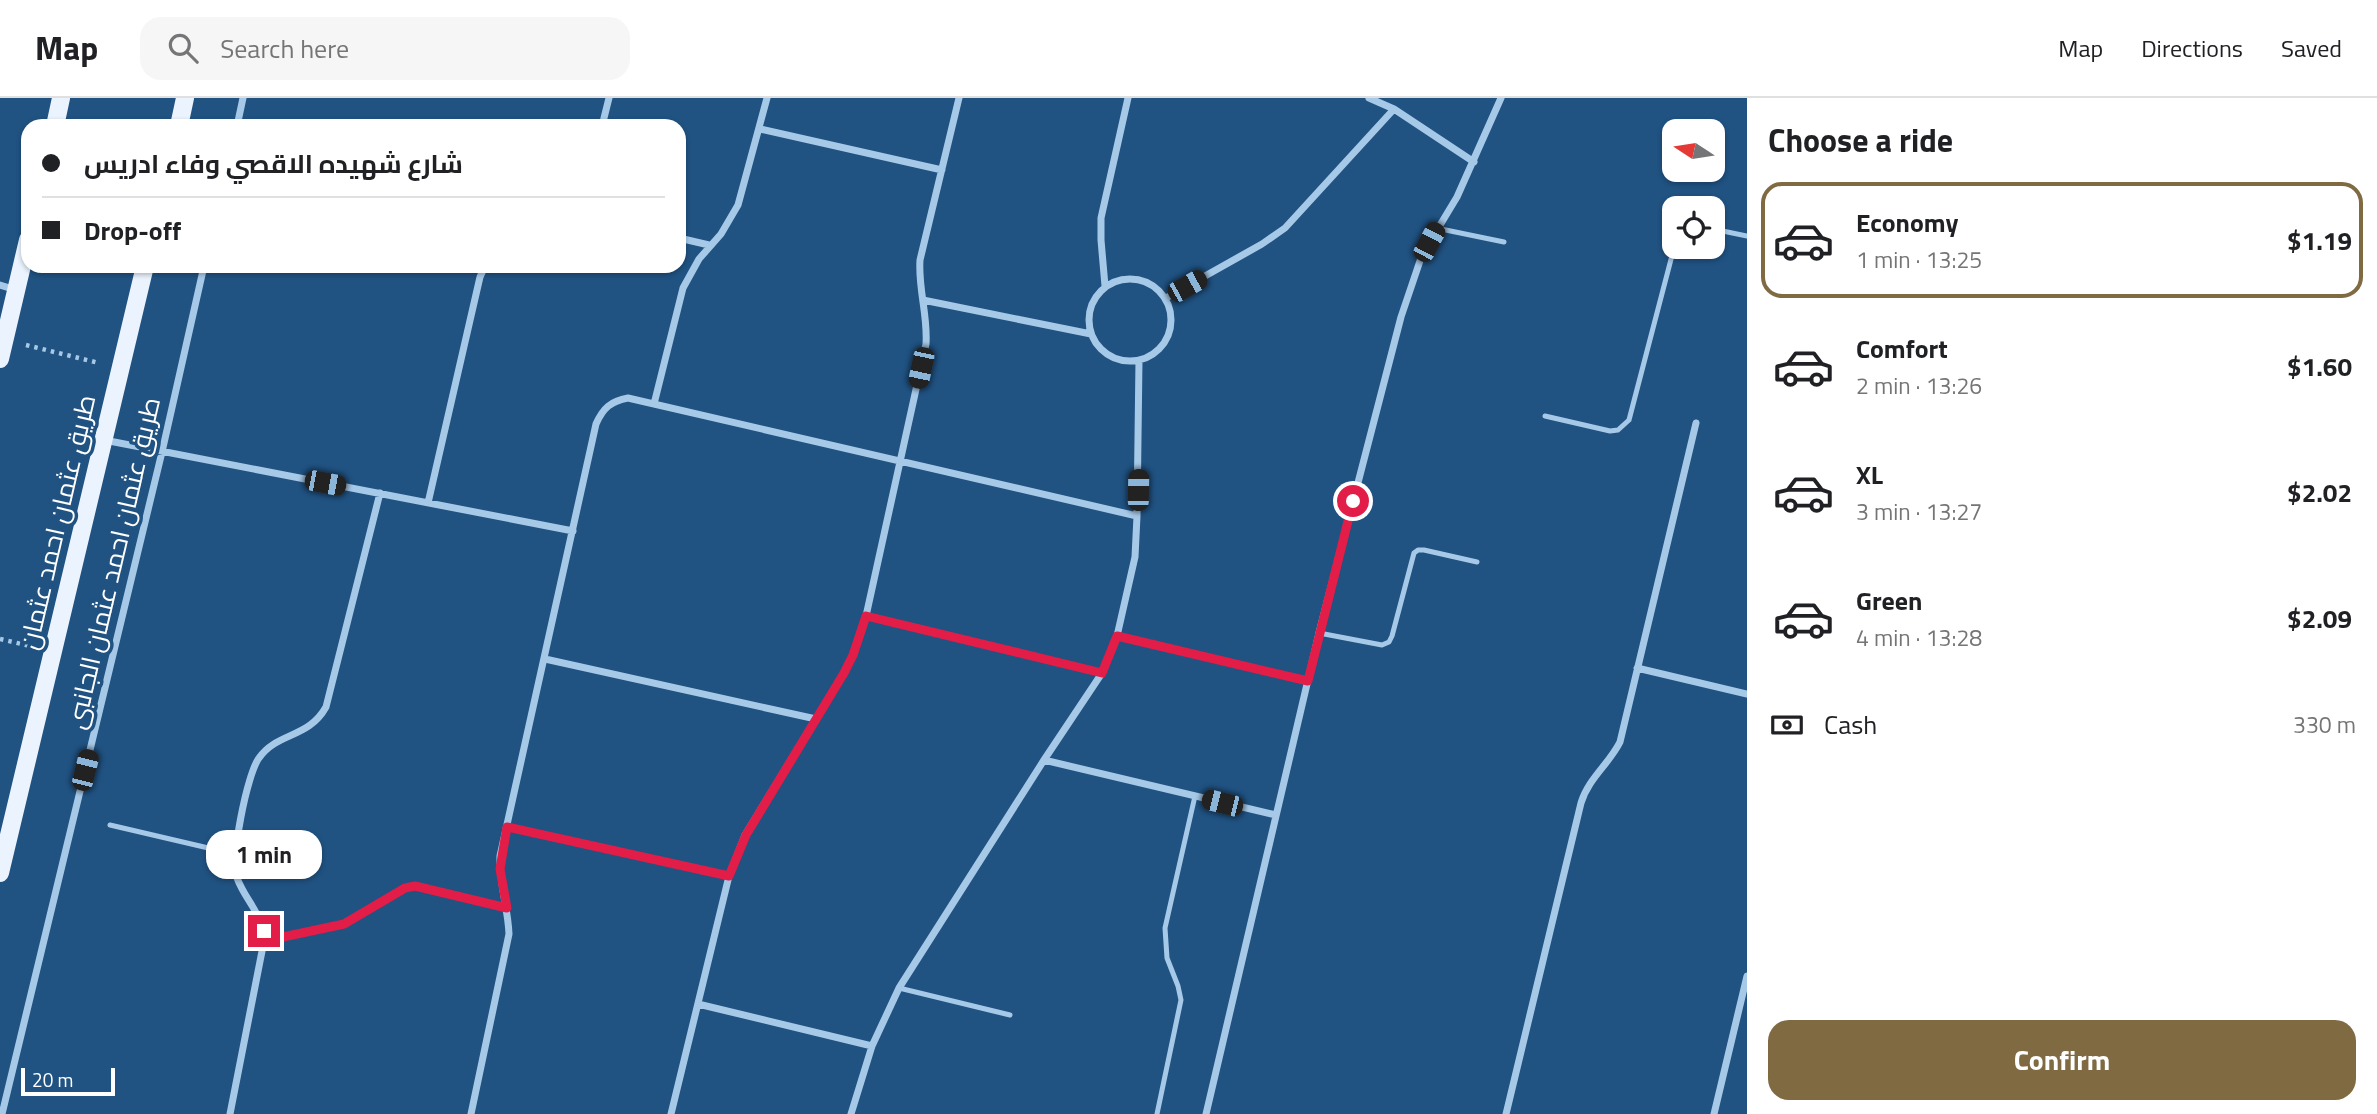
<!DOCTYPE html>
<html lang="en">
<head>
<meta charset="utf-8">
<style>
	body { margin:0; font-family:"Titillium Web",Cairo,sans-serif; background:#f6f6f6; color:#202124; height:100vh; display:flex; flex-direction:column; font-size:26px; white-space:nowrap }
	* { box-sizing:border-box; margin:0 }
	p { font-size:23px; color:#757577 }
	.icon { flex:none; width:38px; height:38px; fill:none; stroke:currentColor; stroke-width:2; stroke-linecap:round; stroke-linejoin:round }
	.map { position:relative; flex:1; overflow:hidden }
	.side { display:flex; flex-direction:column; background:#fff; width:630px }
	.side>* { flex:none }
	.hud { position:absolute; left:21px; top:21px; width:665px; height:154px; border-radius:21px; box-shadow:0 2px 5px #0004; display:grid; align-content:center; height:154px; padding:0 21px; background:#fff }
	.needle { width:46px; rotate:282deg }
	.fabs { position:absolute; left:1662px; top:21px; display:grid; gap:14px }
	.fabs a { display:grid; place-items:center; width:63px; height:63px; border-radius:14px; background:#fff; box-shadow:0 2px 5px #0004; font-size:35px }
	.scale { position:absolute; left:21px; bottom:18px; width:94px; box-sizing:border-box; padding-left:7px; border:4px solid #fff; border-top:0; font-size:19px; line-height:24px; white-space:nowrap; color:#fff; -webkit-text-stroke:5px #205282; paint-order:stroke }
	.end { position:absolute; width:32px; height:32px; margin:-16px; border:9px solid #e11d48; background:#fff; box-shadow:0 0 0 4px #fff }
	.from { border-radius:50% }
	.bubble { position:absolute; height:49px; border-radius:21px; background:#fff; box-shadow:0 2px 5px #0004; font-size:23px; font-weight:700; line-height:49px; text-align:center }
	.car { position:absolute; width:21px; height:42px; margin:-21px -10px; border-radius:9px; box-shadow:0 0 5px 2px #0007; background:linear-gradient(#222 24%,#8ab4d8 0 40%,#222 0 76%,#8ab4d8 0 86%,#222 0) }
	.hud b { display:flex; align-items:center; gap:24px; height:66px; font-size:26px }
	.hud b+b { border-top:2px solid #e0e0e0 }
	.hud i { width:18px; height:18px; background:#202124 }
	ul { padding:0; list-style:none }
	li { display:flex; align-items:center; gap:21px; height:116px; margin:0 14px 10px; padding:0 7px; border:4px solid transparent; border-radius:21px }
	li div { flex:1 }
	li b { display:block; font-size:26px }
	li em { font-style:normal; font-weight:700 }
	li.selected { border-color:#806a42 }
	li>.icon { width:63px; height:63px; stroke-width:1.5 }
	h2 { padding:0 21px; font-size:32px; line-height:84px }
	.pay { display:flex; align-items:center; gap:18px; height:77px; padding:0 21px; font-size:26px }
	.pay p { margin-inline-start:auto }
	.action { display:flex; gap:14px; margin-top:auto; padding:14px 21px }
	.action a { flex:1; height:80px; border-radius:21px; background:#806a42; color:#fff; font-size:28px; font-weight:700; line-height:80px; text-align:center }
	header { display:flex; align-items:center; gap:42px; box-sizing:border-box; height:98px; padding:0 35px; background:#fff; border-bottom:2px solid #e0e0e0 }
	header strong { font-size:33px }
	nav { display:flex; gap:38px; margin-inline-start:auto; font-size:24px }
	.search { width:490px; height:63px; background:#f6f6f6; display:flex; align-items:center; gap:18px; box-sizing:border-box; padding:0 24px; border-radius:21px; color:#757577; font-size:26px }
	main { display:flex; flex:1; min-height:0 }
	.map>svg:first-child { display:block }
	.lines { fill:none; stroke-linecap:round; stroke-linejoin:round }
	.path { stroke:#a7c9e8; stroke-width:4.5; stroke-dasharray:3.5 5; stroke-linecap:butt }
	.service { stroke:#a7c9e8; stroke-width:5 }
	.minor { stroke:#a7c9e8; stroke-width:7 }
	.primary { stroke:#eaf3fe; stroke-width:18 }
	.route { stroke:#e11d48; stroke-width:9 }
	.labels { text-anchor:middle; dominant-baseline:central; stroke-width:7; stroke-linejoin:round; paint-order:stroke }
	.street-label { font-size:26px; fill:#fff; stroke:#205282 }
</style>
</head>
<body>
<header>
<strong>Map</strong>
<div class="search"><svg class="icon" aria-label="search" viewBox="0 0 24 24"><circle cx="10" cy="10" r="6"/><path d="M15 15l6 6"/></svg>Search here</div>
<nav><a>Map</a><a>Directions</a><a>Saved</a></nav>
</header>
<main>
<div class="map">
<svg width="1747" height="1016" viewBox="0 0 1747 1016">
	<rect width="100%" height="100%" fill="#205282"/>
	<g class="lines">
		<path class="path" d="M 26,247 L 99,265
			M 0,541 L 30,548"/>
		<path class="service" d="M 1436,130 L 1504,144
			M 1713,131 L 1747,138
			M 1545,318 L 1610,333 L 1618,332 L 1629,322 L 1675,146
			M 1319,535 L 1382,547 L 1389,544 L 1392,538 L 1414,455 L 1418,452 L 1424,452 L 1477,464
			M 110,727 L 234,756
			M 899,890 L 1010,917
			M 1157,1016 L 1181,902 L 1178,888 L 1167,860 L 1165,830 L 1195,698"/>
		<path class="minor" d="M 1369,0 L 1394,11 L 1474,64
			M 237,28 L 243,0
			M 602,28 L 609,0
			M 760,31 L 942,72
			M 679,140 L 709,147
			M1089 222a41 41 0 1 1 82 0a41 41 0 1 1-82 0Z
			M 0,187 L 16,192
			M 1105,188 L 1101,142 L 1101,120 L 1128,0
			M 1166,200 L 1262,146 L 1285,130 L 1394,11
			M 923,202 L 1091,236
			M 654,306 L 683,190 L 699,161 L 721,136 L 738,107 L 767,0
			M 104,342 L 573,433
			M 428,405 L 480,179 L 485,168
			M 866,518 L 1102,575
			M 1117,538 L 1308,583
			M 545,561 L 816,621
			M 1637,570 L 1747,596
			M 1044,662 L 1276,717
			M 507,729 L 729,778
			M 264,843 L 344,826 L 405,790 L 415,788 L 507,810
			M 698,906 L 872,948
			M 2,1016 L 162,354 L 204,168
			M 230,1016 L 264,843 C 263,815 246,804 237,780 C 230,762 247,676 259,660 C 277,634 308,641 326,609 L 380,395
			M 471,1016 L 509,836 C 508,810 499,785 500,758 L 596,326 C 603,310 611,303 628,300 L 1137,418
			M 671,1016 L 729,778 L 745,737 L 844,575 L 853,557 L 866,518 L 926,246 C 928,217 918,191 920,162 L 959,0
			M 851,1016 L 872,948 L 899,890 L 1044,662 L 1102,575 L 1117,538 L 1135,459 L 1137,418 L 1139,262
			M 1206,1016 L 1319,535 L 1401,219 L 1422,157 L 1457,99 L 1501,0
			M 1506,1016 L 1581,705 C 1588,681 1609,666 1620,644 L 1696,325
			M 1714,1016 L 1747,878"/>
		<path class="primary" d="M 55,28 L 61,0
			M 179,28 L 185,0
			M 0,261 L 28,142
			M 0,775 L 145,168"/>
	</g>
	<g class="lines">
		<path class="route" d="M 264,833 L 264,843 L 344,826 L 405,790 L 415,788 L 507,810 L 500,771 L 507,729 L 729,778 L 746,737 L 844,575 L 853,557 L 866,518 L 1102,575 L 1117,538 L 1308,583 L 1353,403"/>
	</g>
	<g class="labels">
		<g class="street-label">
			<text transform="translate(57 424) rotate(-77)">طريق عثمان احمد عثمان</text>
			<text transform="translate(113 465) rotate(-77)">طريق عثمان احمد عثمان الجانبى</text>
		</g>
	</g>
</svg>
<div class="fabs">
<a><svg class="needle" viewBox="-14 -14 28 28"><path d="M0-13l5 13h-10z" fill="#e53935"/><path d="M0 13l5-13h-10z" fill="#757577"/></svg></a>
<a><svg class="icon" aria-label="locate" viewBox="0 0 24 24"><circle cx="12" cy="12" r="6"/><path d="M12 2v4M12 18v4M2 12h4M18 12h4"/></svg></a>
</div>
<div class="scale">20 m</div>
<i class="end from" style="left:1353px;top:403px"></i>
<i class="end" style="left:264px;top:833px"></i>
<div class="bubble" style="left:206px;top:732px;width:116px">1 min</div>
<i class="car" style="left:1429px;top:144px;rotate:28deg"></i>
<i class="car" style="left:1187px;top:188px;rotate:61deg"></i>
<i class="car" style="left:921px;top:270px;rotate:192deg"></i>
<i class="car" style="left:325px;top:385px;rotate:101deg"></i>
<i class="car" style="left:1138px;top:392px;rotate:1deg"></i>
<i class="car" style="left:85px;top:672px;rotate:14deg"></i>
<i class="car" style="left:1222px;top:705px;rotate:284deg"></i>
<div class="hud">
<b><i class="from"></i>شارع شهيده الاقصي وفاء ادريس</b>
<b><i></i>Drop-off</b>
</div>
</div>
<section class="side">
<h2>Choose a ride</h2>
<ul>
<li class="selected"><svg class="icon" aria-label="car" viewBox="0 0 24 24"><path d="M5 17H2v-5l4-1 3-4h7l3 4 3 1v5h-3M9 17h6M6 11h13"/><circle cx="7" cy="17" r="2"/><circle cx="17" cy="17" r="2"/></svg><div><b>Economy</b><p>1 min · 13:25</p></div><em>$1.19</em></li>
<li><svg class="icon" aria-label="car" viewBox="0 0 24 24"><path d="M5 17H2v-5l4-1 3-4h7l3 4 3 1v5h-3M9 17h6M6 11h13"/><circle cx="7" cy="17" r="2"/><circle cx="17" cy="17" r="2"/></svg><div><b>Comfort</b><p>2 min · 13:26</p></div><em>$1.60</em></li>
<li><svg class="icon" aria-label="car" viewBox="0 0 24 24"><path d="M5 17H2v-5l4-1 3-4h7l3 4 3 1v5h-3M9 17h6M6 11h13"/><circle cx="7" cy="17" r="2"/><circle cx="17" cy="17" r="2"/></svg><div><b>XL</b><p>3 min · 13:27</p></div><em>$2.02</em></li>
<li><svg class="icon" aria-label="car" viewBox="0 0 24 24"><path d="M5 17H2v-5l4-1 3-4h7l3 4 3 1v5h-3M9 17h6M6 11h13"/><circle cx="7" cy="17" r="2"/><circle cx="17" cy="17" r="2"/></svg><div><b>Green</b><p>4 min · 13:28</p></div><em>$2.09</em></li>
</ul>
<div class="pay"><svg class="icon" aria-label="cash" viewBox="0 0 24 24"><path d="M3 7h18v10H3z"/><circle cx="12" cy="12" r="2"/></svg>Cash<p>330 m</p></div>
<div class="action"><a>Confirm</a></div>
</section>
</main>
</body>
</html>
